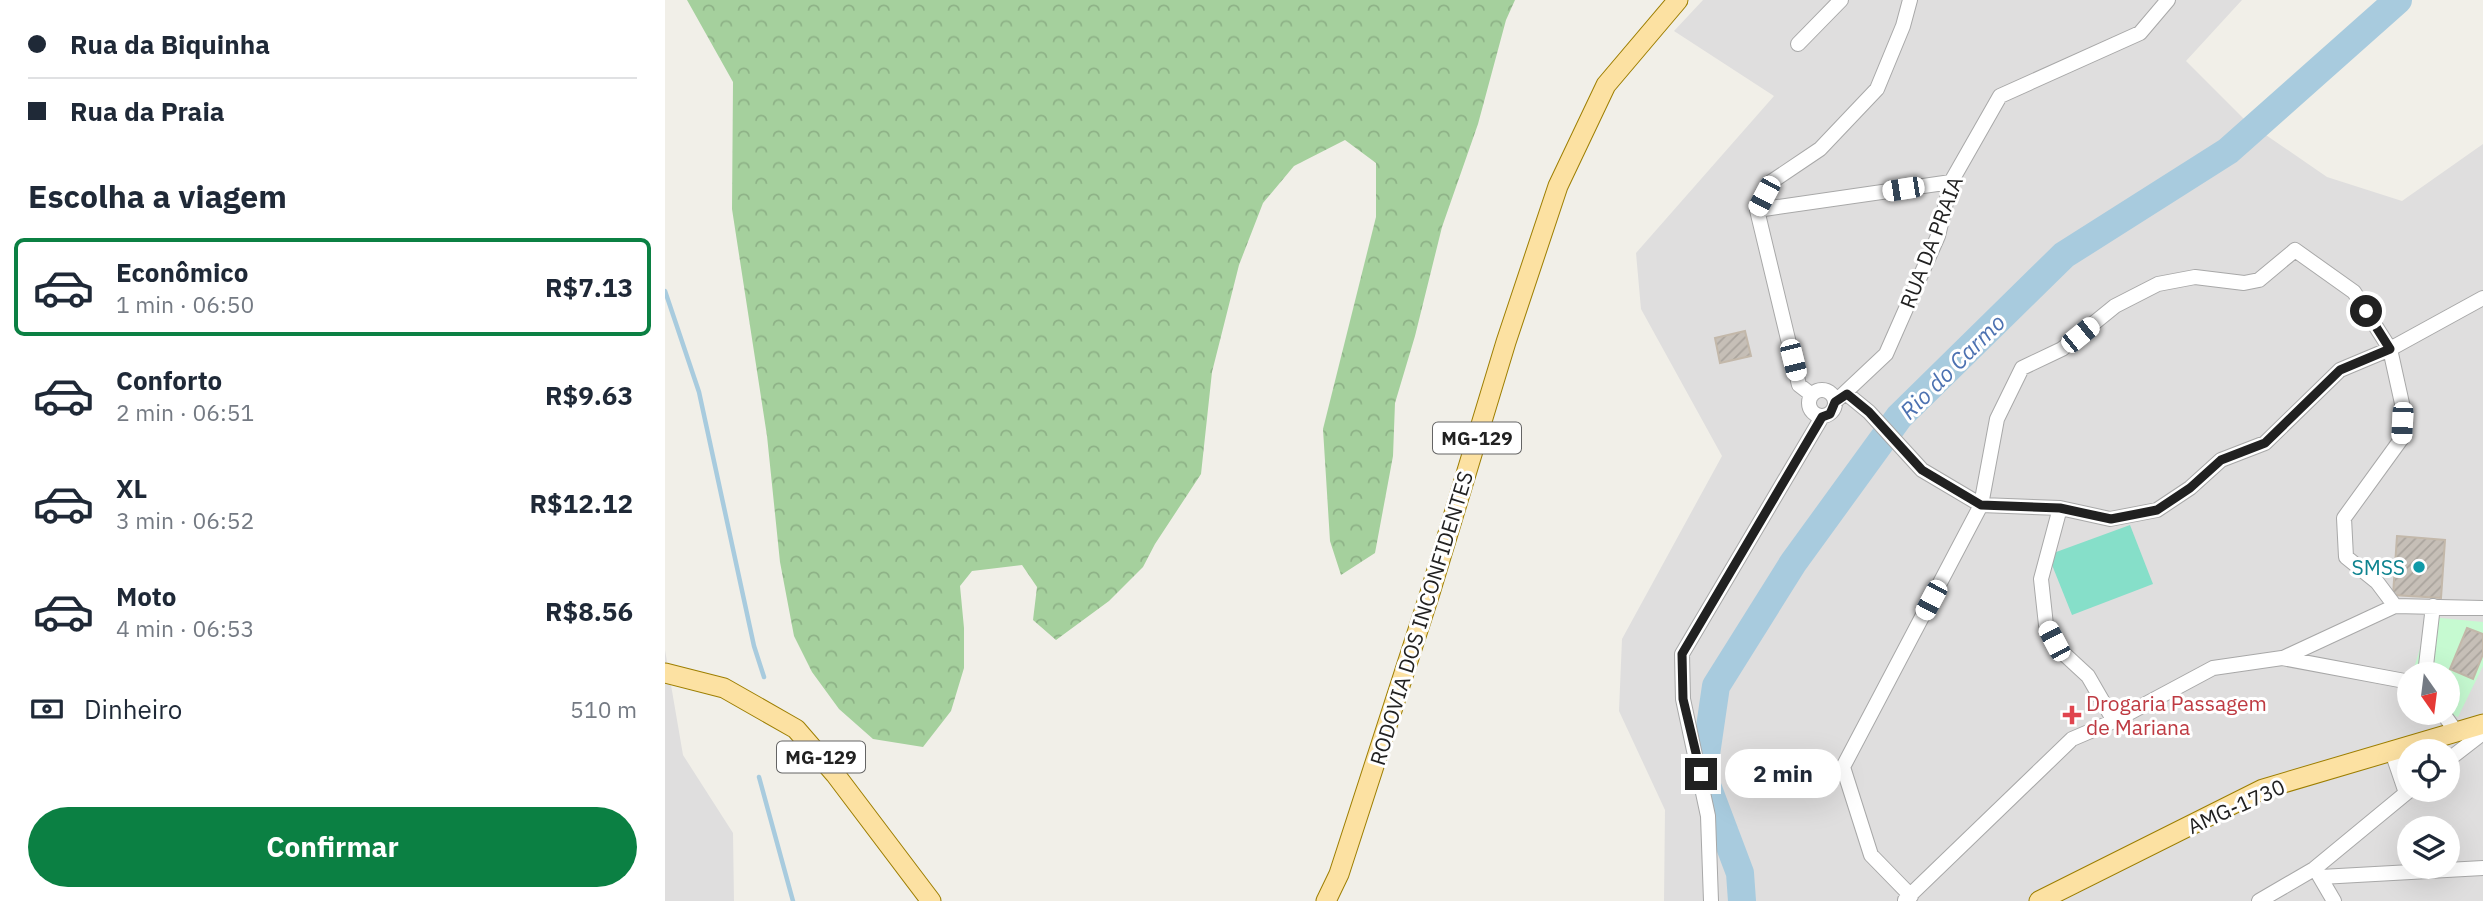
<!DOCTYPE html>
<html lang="pt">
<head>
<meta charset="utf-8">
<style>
	body { margin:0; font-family:"IBM Plex Sans",sans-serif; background:#f2f2f3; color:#1f2937; height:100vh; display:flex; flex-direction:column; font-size:26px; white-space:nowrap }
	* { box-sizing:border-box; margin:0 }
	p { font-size:23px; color:#747a83 }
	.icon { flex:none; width:38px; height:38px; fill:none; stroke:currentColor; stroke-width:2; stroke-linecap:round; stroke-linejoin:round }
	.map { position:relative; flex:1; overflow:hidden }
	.panel { display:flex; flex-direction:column; background:#fff; width:665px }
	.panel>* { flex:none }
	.hud { display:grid; align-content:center; height:154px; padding:0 28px; background:#fff }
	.needle { width:46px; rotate:166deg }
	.controls { position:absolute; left:1732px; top:662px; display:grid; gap:14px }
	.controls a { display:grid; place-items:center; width:63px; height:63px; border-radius:50%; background:#fff; box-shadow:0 7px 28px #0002; font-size:35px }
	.end { position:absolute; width:32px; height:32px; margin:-16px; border:9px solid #212121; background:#fff; box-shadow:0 0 0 4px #fff }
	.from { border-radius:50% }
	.bubble { position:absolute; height:49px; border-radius:24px; background:#fff; box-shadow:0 7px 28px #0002; font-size:23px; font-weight:800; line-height:49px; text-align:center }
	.car { position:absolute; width:21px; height:42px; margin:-21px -10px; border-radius:9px; box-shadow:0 0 5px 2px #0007; background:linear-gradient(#fff 24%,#345 0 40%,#fff 0 76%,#345 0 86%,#fff 0) }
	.hud b { display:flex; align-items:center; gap:24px; height:66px; font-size:26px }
	.hud b+b { border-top:2px solid #e0e1e3 }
	.hud i { width:18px; height:18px; background:#1f2937 }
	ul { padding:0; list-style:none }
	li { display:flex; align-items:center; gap:21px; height:98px; margin:0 14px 10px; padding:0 14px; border:4px solid transparent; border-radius:10px }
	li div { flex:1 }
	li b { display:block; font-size:26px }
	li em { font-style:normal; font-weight:800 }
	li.selected { border-color:#0b8043 }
	li>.icon { width:63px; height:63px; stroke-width:1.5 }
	h2 { padding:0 28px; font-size:32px; line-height:84px }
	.pay { display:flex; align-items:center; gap:18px; height:77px; padding:0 28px; font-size:26px }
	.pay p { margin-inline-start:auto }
	.button { display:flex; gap:14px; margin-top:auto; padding:14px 28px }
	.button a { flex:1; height:80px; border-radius:42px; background:#0b8043; color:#fff; font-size:28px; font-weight:800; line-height:80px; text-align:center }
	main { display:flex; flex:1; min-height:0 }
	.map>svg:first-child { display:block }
	.residential { fill:#dfdede; fill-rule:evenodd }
	.forest { fill:url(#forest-crowns) }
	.park { fill:#c6fad1 }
	.pitch { fill:#86dfc9 }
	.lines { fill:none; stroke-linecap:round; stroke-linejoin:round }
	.stream { stroke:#a8cbde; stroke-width:4.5 }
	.river { stroke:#a8cbde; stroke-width:28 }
	.building { fill:url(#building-hatch); stroke:#c3b8aa; stroke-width:2 }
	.minor-casing { stroke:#a8a8a8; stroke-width:16 }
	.major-casing { stroke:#9d7e00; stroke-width:21 }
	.minor { stroke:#fff; stroke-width:14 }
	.major { stroke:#fce1a2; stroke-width:19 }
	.route { stroke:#212121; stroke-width:9 }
	.culture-dot { fill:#0f9aa8; stroke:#fff; stroke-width:2.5 }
	.health-dot { fill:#e0444e; stroke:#fff; stroke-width:2.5 }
	.labels { text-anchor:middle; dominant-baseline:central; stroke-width:6; stroke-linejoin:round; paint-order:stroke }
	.shield { fill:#fff; stroke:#646464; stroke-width:2 }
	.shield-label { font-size:19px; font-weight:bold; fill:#212121 }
	.street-label { font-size:21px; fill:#212121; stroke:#fff }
	.culture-label { font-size:21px; fill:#0d838f; stroke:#fff; text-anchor:end }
	.health-label { font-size:21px; fill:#be3a42; stroke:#fff; text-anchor:start }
	.water-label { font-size:23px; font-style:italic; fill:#4c71b1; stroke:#fff }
</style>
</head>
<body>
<main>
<section class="panel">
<div class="hud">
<b><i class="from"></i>Rua da Biquinha</b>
<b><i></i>Rua da Praia</b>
</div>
<h2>Escolha a viagem</h2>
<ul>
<li class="selected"><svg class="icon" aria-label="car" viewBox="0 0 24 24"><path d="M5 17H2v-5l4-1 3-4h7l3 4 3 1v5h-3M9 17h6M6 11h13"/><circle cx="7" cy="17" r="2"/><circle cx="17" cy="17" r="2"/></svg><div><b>Econômico</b><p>1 min · 06:50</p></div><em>R$7.13</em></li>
<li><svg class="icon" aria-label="car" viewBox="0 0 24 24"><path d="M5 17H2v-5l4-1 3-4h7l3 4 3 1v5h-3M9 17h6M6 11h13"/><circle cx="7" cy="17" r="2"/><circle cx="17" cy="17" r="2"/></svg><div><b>Conforto</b><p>2 min · 06:51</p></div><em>R$9.63</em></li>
<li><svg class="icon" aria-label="car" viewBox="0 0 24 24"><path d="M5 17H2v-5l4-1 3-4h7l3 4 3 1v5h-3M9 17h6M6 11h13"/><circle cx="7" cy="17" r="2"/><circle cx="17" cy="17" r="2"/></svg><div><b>XL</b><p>3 min · 06:52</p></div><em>R$12.12</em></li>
<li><svg class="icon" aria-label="car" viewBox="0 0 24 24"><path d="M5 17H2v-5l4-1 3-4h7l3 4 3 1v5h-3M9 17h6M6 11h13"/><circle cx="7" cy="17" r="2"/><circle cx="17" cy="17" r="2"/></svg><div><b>Moto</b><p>4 min · 06:53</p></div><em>R$8.56</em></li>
</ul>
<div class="pay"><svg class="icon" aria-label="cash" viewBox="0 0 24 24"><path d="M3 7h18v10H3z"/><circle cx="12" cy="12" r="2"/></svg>Dinheiro<p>510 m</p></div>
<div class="button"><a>Confirmar</a></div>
</section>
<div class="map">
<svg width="1818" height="901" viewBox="0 0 1818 901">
	<defs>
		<pattern id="forest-crowns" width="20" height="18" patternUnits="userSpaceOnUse" patternTransform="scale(1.75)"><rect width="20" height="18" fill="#a5d09d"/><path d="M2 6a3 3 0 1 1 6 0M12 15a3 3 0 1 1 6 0" fill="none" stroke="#8eb287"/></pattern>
		<pattern id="building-hatch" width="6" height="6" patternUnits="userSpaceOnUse" patternTransform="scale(1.75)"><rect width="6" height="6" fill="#c6bfb7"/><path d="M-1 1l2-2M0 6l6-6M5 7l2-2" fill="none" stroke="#aaa49d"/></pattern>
	</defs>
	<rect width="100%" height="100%" fill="#f1efe8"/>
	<path class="residential" d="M 1038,0 L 1577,0 L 1521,61 L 1582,122 L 1662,177 L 1737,201 L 1818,144 L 1818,901 L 999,901 L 1000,810 L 954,711 L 957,639 L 1057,456 L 976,309 L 971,253 L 1109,96 L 1009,31 ZM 1745,674 L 1783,674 L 1783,712 L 1745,712 ZM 1745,751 L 1783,751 L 1783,789 L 1745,789 ZM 1745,828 L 1783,828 L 1783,866 L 1745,866 Z
		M 0,650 L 18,755 L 68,833 L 69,901 L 0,901 Z"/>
	<path class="forest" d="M 22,0 L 850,0 L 841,20 L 813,124 L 777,227 L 750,336 L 730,403 L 728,456 L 710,553 L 676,575 L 665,541 L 658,429 L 711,217 L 711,163 L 680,140 L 629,166 L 598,203 L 574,265 L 547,372 L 536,474 L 490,544 L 478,567 L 444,601 L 391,640 L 368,620 L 372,587 L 357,565 L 307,571 L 295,586 L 299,628 L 299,668 L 286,711 L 258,747 L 208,739 L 174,709 L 147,672 L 129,636 L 115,562 L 102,436 L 67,209 L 68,82 Z"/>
	<path class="park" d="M 1765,617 L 1818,622 L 1818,666 L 1793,717 L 1780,712 L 1783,712 L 1783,674 L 1747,674 Z"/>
	<path class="pitch" d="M 1465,525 L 1488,584 L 1407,615 L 1383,555 Z"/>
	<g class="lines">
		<path class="stream" d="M 0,291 L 34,392 L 89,646 L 99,677
			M 94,777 L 128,901"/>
		<path class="river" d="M 1077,901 L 1075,873 L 1038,775 L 1051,686 L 1128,563 L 1234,417 L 1399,255 L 1563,151 L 1733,0"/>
	</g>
	<path class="building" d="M 1080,331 L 1086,356 L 1055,363 L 1050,338 Z
		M 1732,536 L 1780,540 L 1776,598 L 1728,595 Z
		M 1802,628 L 1818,634 L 1818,654 L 1808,679 L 1785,669 Z"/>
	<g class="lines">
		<defs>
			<path id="minor" d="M 1133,44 L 1176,0
				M 1092,210 L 1106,182 L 1155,149 L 1212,89 L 1238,26 L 1245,0
				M 1092,210 L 1286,182
				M 1092,210 L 1134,385 L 1147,395
				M1144 403a13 13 0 1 1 26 0a13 13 0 1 1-26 0Z
				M 1182,394 L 1204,412 L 1257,470 L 1316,505 L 1332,419 L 1357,368 L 1397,349 L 1450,306 L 1493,284 L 1530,277 L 1579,283 L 1594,280 L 1630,250 L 1689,292 L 1725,349 L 1738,408 L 1737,438 L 1679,518 L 1681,557 L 1712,582 L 1730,606
				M 1170,402 L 1221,354 L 1273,236 L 1286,182 L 1335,96 L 1475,33 L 1503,0
				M 1395,508 L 1376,579 L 1381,625 L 1397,652 L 1423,676 L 1449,721
				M 1618,658 L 1730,606 L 1818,608
				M 1760,674 L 1768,606
				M 1777,712 L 1792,733
				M 1727,752 L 1741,793
				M 1783,760 L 1818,733
				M 1652,872 L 1669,901
				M 1656,877 L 1818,868
				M 1246,896 L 1206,855 L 1178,767 L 1316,505 L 1395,508 L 1445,519 L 1492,510 L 1525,488 L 1556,460 L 1600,443 L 1675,370 L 1725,349 L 1818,298
				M 1240,900 L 1407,739 L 1449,721 L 1548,668 L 1617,658 L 1745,682
				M 1046,901 L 1043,816 L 1018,699 L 1017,654 L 1157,417
				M 1594,901 L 1649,869 L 1746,789"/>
			<path id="major" d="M 0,673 L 59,688 L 131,729 L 170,774 L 266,901
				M 661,901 L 674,874 L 765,593 L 841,342 L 893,186 L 941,85 L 1013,0
				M 1374,901 L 1598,789 L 1818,724"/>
		</defs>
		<use href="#minor" class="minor-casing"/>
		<use href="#major" class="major-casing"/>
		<use href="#minor" class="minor"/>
		<use href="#major" class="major"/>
	</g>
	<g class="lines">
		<path class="route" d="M 1036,774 L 1018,699 L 1017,654 L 1157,417 L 1165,414 L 1170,402 L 1182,394 L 1204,412 L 1257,470 L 1316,505 L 1395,508 L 1446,519 L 1492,510 L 1525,488 L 1556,460 L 1600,443 L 1675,370 L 1725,349 L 1701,311"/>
	</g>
	<circle class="culture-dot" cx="1754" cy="567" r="7"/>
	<path class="health-dot" d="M1403.5 704.5h7v7h7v7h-7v7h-7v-7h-7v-7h7z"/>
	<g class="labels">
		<g class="shield">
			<rect x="768" y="422.5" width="88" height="31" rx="5"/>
			<rect x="112" y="741.5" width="88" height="31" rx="5"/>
		</g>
		<g class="shield-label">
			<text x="812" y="438">MG-129</text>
			<text x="156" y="757">MG-129</text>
		</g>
		<g class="street-label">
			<text transform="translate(1266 242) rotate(-69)">RUA DA PRAIA</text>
			<text transform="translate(756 618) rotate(-73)">RODOVIA DOS INCONFIDENTES</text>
			<text transform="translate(1571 806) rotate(-24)">AMG-1730</text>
		</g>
		<g class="culture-label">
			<text x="1740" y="567">SMSS</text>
		</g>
		<g class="health-label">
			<text x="1421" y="703">Drogaria Passagem<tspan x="1421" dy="24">de Mariana</tspan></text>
		</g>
		<g class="water-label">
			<text transform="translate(1287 366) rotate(-45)">Rio do Carmo</text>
		</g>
	</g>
</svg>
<div class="controls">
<a><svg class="needle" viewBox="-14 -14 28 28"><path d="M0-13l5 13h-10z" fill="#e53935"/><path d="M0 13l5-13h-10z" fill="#747a83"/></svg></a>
<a><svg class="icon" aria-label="locate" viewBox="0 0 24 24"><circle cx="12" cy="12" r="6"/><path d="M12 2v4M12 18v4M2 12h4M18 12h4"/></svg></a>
<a><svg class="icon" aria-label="layers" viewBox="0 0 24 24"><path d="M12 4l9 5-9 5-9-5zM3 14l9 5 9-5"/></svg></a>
</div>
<i class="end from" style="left:1701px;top:311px"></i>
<i class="end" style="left:1036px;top:774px"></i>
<div class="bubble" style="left:1060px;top:749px;width:116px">2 min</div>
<i class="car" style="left:1238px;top:189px;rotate:261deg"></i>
<i class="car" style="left:1099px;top:196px;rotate:208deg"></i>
<i class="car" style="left:1415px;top:335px;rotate:51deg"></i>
<i class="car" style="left:1128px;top:360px;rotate:166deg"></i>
<i class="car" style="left:1737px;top:423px;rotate:183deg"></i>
<i class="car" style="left:1266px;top:600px;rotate:208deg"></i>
<i class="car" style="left:1389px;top:641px;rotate:332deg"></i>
</div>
</main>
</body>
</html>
